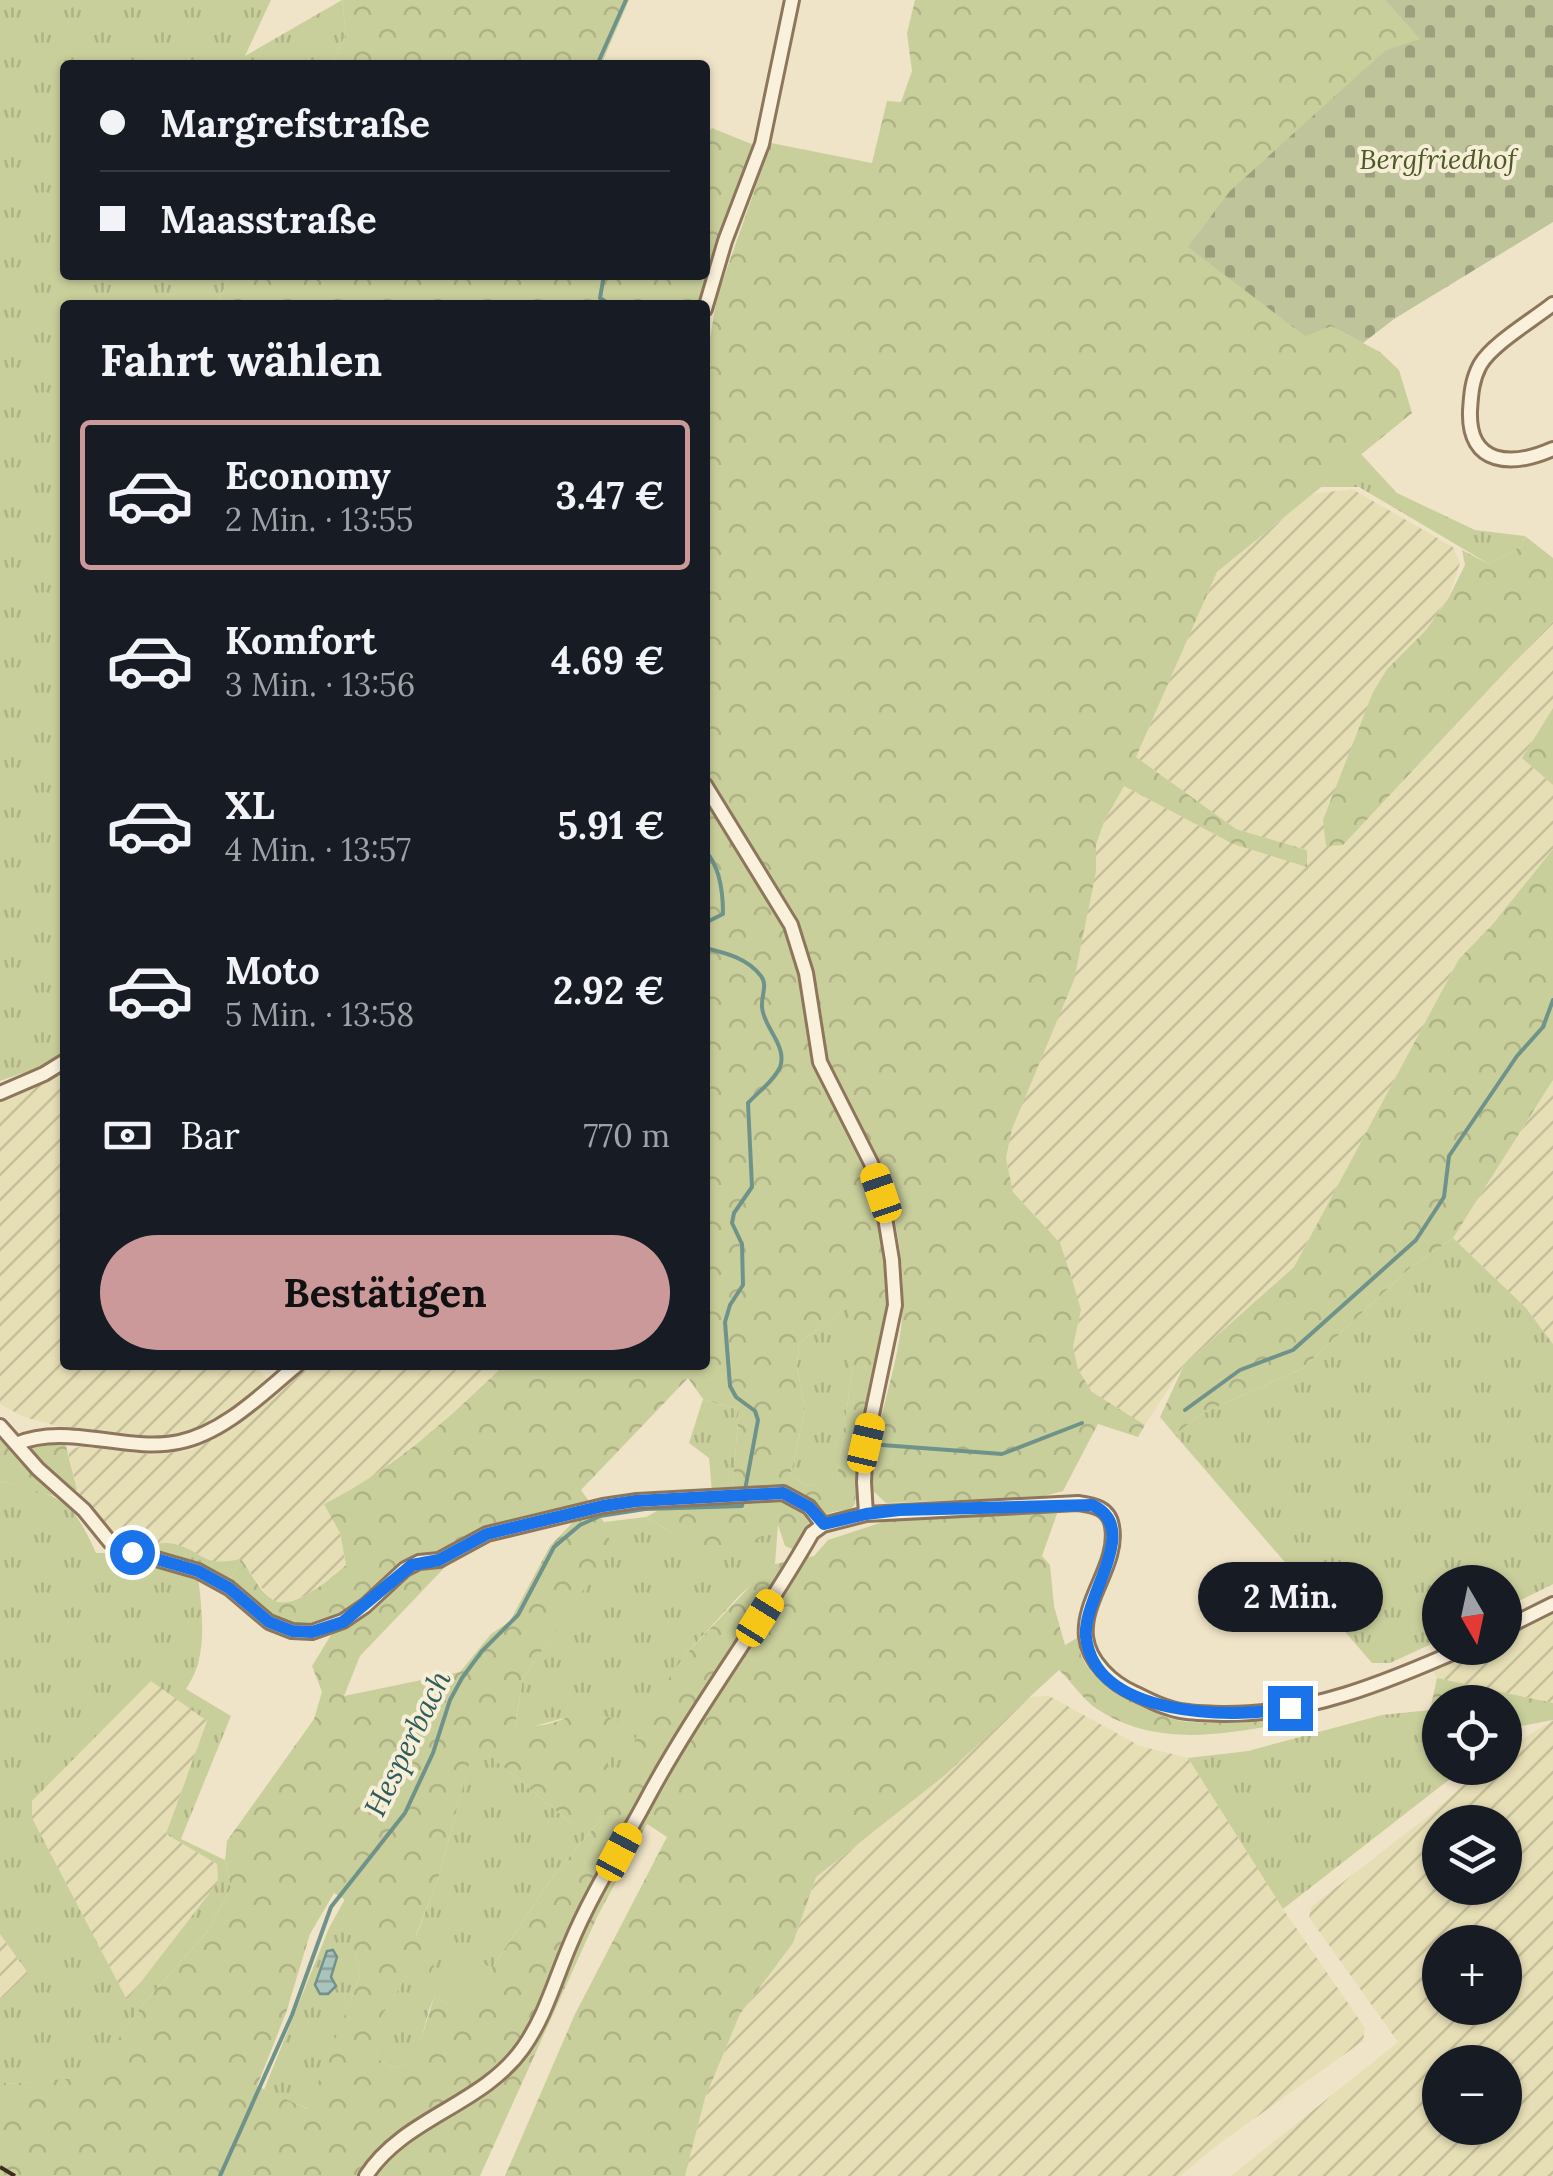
<!DOCTYPE html>
<html lang="de">
<head>
<meta charset="utf-8">
<style>
	body { margin:0; font-family:Lora,serif; background:#242831; color:#f1f3f6; height:100vh; display:flex; flex-direction:column; font-size:38px; white-space:nowrap }
	* { box-sizing:border-box; margin:0 }
	p { font-size:32px; color:#9ea1a6 }
	.icon { flex:none; width:55px; height:55px; fill:none; stroke:currentColor; stroke-width:2; stroke-linecap:round; stroke-linejoin:round }
	.map { position:relative; flex:1; overflow:hidden }
	.details { position:absolute; left:60px; top:300px; width:650px; height:1070px; display:flex; flex-direction:column; background:#171b24; border-radius:10px; box-shadow:0 2px 8px #0004 }
	.details>* { flex:none }
	.guide { position:absolute; left:60px; top:60px; width:650px; height:220px; border-radius:10px; box-shadow:0 2px 8px #0004; display:grid; align-content:center; height:220px; padding:0 40px; background:#171b24 }
	.needle { width:65px; rotate:171deg }
	.fabs { position:absolute; left:1422px; top:1565px; display:grid; gap:20px }
	.fabs a { display:grid; place-items:center; width:100px; height:100px; border-radius:50%; background:#171b24; box-shadow:0 2px 8px #0004; font-size:50px }
	.end { position:absolute; width:45px; height:45px; margin:-22px; border:12px solid #1a73e8; background:#fff; box-shadow:0 0 0 5px #fff }
	.from { border-radius:50% }
	.bubble { position:absolute; height:70px; border-radius:35px; background:#171b24; box-shadow:0 2px 8px #0004; font-size:32px; font-weight:700; line-height:70px; text-align:center }
	.car { position:absolute; width:30px; height:60px; margin:-30px -15px; border-radius:12px; box-shadow:0 0 8px 2px #0007; background:linear-gradient(#f5c518 24%,#345 0 40%,#f5c518 0 76%,#345 0 86%,#f5c518 0) }
	.guide b { display:flex; align-items:center; gap:35px; height:95px; font-size:38px }
	.guide b+b { border-top:2px solid #363941 }
	.guide i { width:25px; height:25px; background:#f1f3f6 }
	ul { padding:0; list-style:none }
	li { display:flex; align-items:center; gap:30px; height:150px; margin:0 20px 15px; padding:0 20px; border:5px solid transparent; border-radius:10px }
	li div { flex:1 }
	li b { display:block; font-size:38px }
	li em { font-style:normal; font-weight:700 }
	li.current { border-color:#cc999b }
	li>.icon { width:90px; height:90px; stroke-width:1.5 }
	h2 { padding:0 40px; font-size:45px; line-height:120px }
	.pay { display:flex; align-items:center; gap:25px; height:110px; padding:0 40px; font-size:38px }
	.pay p { margin-inline-start:auto }
	.button { display:flex; gap:20px; margin-top:auto; padding:20px 40px }
	.button a { flex:1; height:115px; border-radius:60px; background:#cc999b; color:#111; font-size:40px; font-weight:700; line-height:115px; text-align:center }
	.map>svg:first-child { display:block }
	.farmland { fill:url(#farmland-furrows); fill-rule:evenodd }
	.grass { fill:url(#grass-tufts); fill-rule:evenodd }
	.forest { fill:url(#forest-crowns); fill-rule:evenodd }
	.cemetery { fill:url(#cemetery-stones) }
	.park { fill:#c9cf9b }
	.water { fill:url(#water-rules); stroke:#6f938a; stroke-width:2.5 }
	.lines { fill:none; stroke-linecap:round; stroke-linejoin:round }
	.stream { stroke:#6f938a; stroke-width:4 }
	.street-casing { stroke:#8d765c; stroke-width:18 }
	.street { stroke:#faf1dc; stroke-width:12 }
	.rail { stroke:#3d2e20; stroke-width:4; stroke-dasharray:18 18; stroke-linecap:butt }
	.route { stroke:#1a73e8; stroke-width:12 }
	.labels { text-anchor:middle; dominant-baseline:central; stroke-width:8; stroke-linejoin:round; paint-order:stroke }
	.park-label { font-size:28px; font-style:italic; fill:#4d5a26; stroke:#f7eed8 }
	.water-label { font-size:30px; font-style:italic; fill:#2f5d5a; stroke:#f7eed8 }
</style>
</head>
<body>
<div class="map">
<svg width="1553" height="2176" viewBox="0 0 1553 2176">
	<defs>
		<pattern id="farmland-furrows" width="10" height="10" patternUnits="userSpaceOnUse" patternTransform="scale(2.5)"><rect width="10" height="10" fill="#e6deb5"/><path d="M-1 1l2-2M0 10L10 0M9 11l2-2" fill="none" stroke="#c6bf9b"/></pattern>
		<pattern id="grass-tufts" width="24" height="20" patternUnits="userSpaceOnUse" patternTransform="scale(2.5)"><rect width="24" height="20" fill="#c9cf9b"/><path d="M3 7l-1-3M5 7V3M7 7l1-3M15 17l-1-3M17 17v-4M19 17l1-3" fill="none" stroke="#aeb285"/></pattern>
		<pattern id="forest-crowns" width="20" height="18" patternUnits="userSpaceOnUse" patternTransform="scale(2.5)"><rect width="20" height="18" fill="#c9cf9b"/><path d="M2 6a3 3 0 1 1 6 0M12 15a3 3 0 1 1 6 0" fill="none" stroke="#aeb285"/></pattern>
		<pattern id="cemetery-stones" width="16" height="16" patternUnits="userSpaceOnUse" patternTransform="scale(2.5)"><rect width="16" height="16" fill="#bfc49a"/><path d="M2 7V4a2 2 0 0 1 4 0v3zM10 15v-3a2 2 0 0 1 4 0v3z" fill="#9ca07d"/></pattern>
		<pattern id="water-rules" width="6" height="5" patternUnits="userSpaceOnUse" patternTransform="scale(2.5)"><rect width="6" height="5" fill="#a9c4bc"/><path d="M0 2.5h6" fill="none" stroke="#8ba098"/></pattern>
	</defs>
	<rect width="100%" height="100%" fill="#f0e4c8"/>
	<path class="farmland" d="M 1352,489 L 1453,547 L 1460,563 L 1449,596 L 1426,630 L 1387,669 L 1373,692 L 1343,845 L 1553,621 L 1553,708 L 1522,758 L 1553,785 L 1553,849 L 1492,925 L 1459,959 L 1294,1267 L 1184,1365 L 1145,1425 L 1092,1392 L 1078,1369 L 1073,1347 L 1081,1310 L 1037,1217 L 1013,1192 L 1006,1158 L 1012,1129 L 1096,872 L 1096,845 L 1104,822 L 1124,786 L 1233,844 L 1307,850 L 1236,829 L 1136,757 L 1217,572 L 1313,494 Z
		M 65,1067 L 65,1365 L 256,1365 L 269,1382 L 243,1403 L 191,1434 L 162,1440 L 97,1437 L 24,1417 L 0,1404 L 0,1100 L 49,1079 Z
		M 1553,1080 L 1553,1344 L 1526,1308 L 1453,1238 Z
		M 307,1365 L 504,1365 L 431,1432 L 363,1484 L 325,1504 L 340,1533 L 346,1565 L 308,1595 L 284,1603 L 271,1600 L 241,1560 L 223,1563 L 203,1560 L 176,1544 L 144,1544 L 117,1537 L 95,1517 L 77,1490 L 68,1451 L 81,1446 L 154,1455 L 192,1450 L 218,1437 Z
		M 1553,1613 L 1553,1703 L 1437,1678 L 1433,1671 L 1483,1648 L 1505,1648 L 1505,1637 Z
		M 151,1680 L 207,1721 L 166,1834 L 217,1864 L 218,1882 L 127,2001 L 32,1818 L 32,1801 Z
		M 1049,1696 L 1140,1746 L 1188,1758 L 1283,1909 L 1365,2028 L 1363,2041 L 1220,2143 L 1180,2176 L 685,2176 L 705,2098 L 740,2014 L 793,1943 L 816,1877 L 944,1776 L 1029,1697 Z
		M 1553,1720 L 1553,2176 L 1231,2176 L 1398,2042 L 1309,1917 L 1312,1906 L 1431,1814 L 1483,1768 L 1505,1768 L 1505,1750 ZM 1440,1822 L 1505,1822 L 1505,1888 L 1440,1888 ZM 1440,1942 L 1505,1942 L 1505,2008 L 1440,2008 ZM 1440,2062 L 1505,2062 L 1505,2128 L 1440,2128 Z
		M 0,1934 L 29,1974 L 0,2000 Z"/>
	<path class="grass" d="M 0,0 L 271,0 L 245,56 L 342,0 L 346,34 L 331,65 L 65,65 L 65,275 L 231,275 L 216,305 L 65,305 L 65,1053 L 37,1068 L 0,1081 Z
		M 1361,454 L 1397,493 L 1475,530 L 1525,536 L 1522,546 L 1489,564 L 1359,487 L 1321,487 Z
		M 1453,1238 L 1526,1308 L 1553,1344 L 1553,1584 L 1505,1608 L 1505,1582 L 1440,1582 L 1440,1640 L 1390,1663 L 1372,1663 L 1175,1435 L 1199,1415 L 1303,1368 L 1411,1267 Z
		M 849,1306 L 852,1373 L 837,1478 L 809,1486 L 790,1476 L 805,1411 L 797,1366 L 799,1343 Z
		M 703,1399 L 739,1410 L 732,1490 L 712,1492 L 709,1458 L 689,1443 Z
		M 0,1481 C 59,1497 69,1493 96,1553 L 116,1553 L 198,1575 C 202,1614 209,1656 186,1689 L 231,1716 L 181,1839 L 225,1860 L 231,1888 L 207,1932 L 144,2003 L 91,2078 L 5,2084 L 0,2077 L 0,2000 L 28,1973 L 0,1934 ZM 151,1681 L 207,1721 L 166,1834 L 217,1864 L 218,1882 L 127,2000 L 32,1818 L 32,1801 Z
		M 646,1517 L 666,1529 L 695,1552 L 778,1525 L 775,1564 L 739,1596 L 685,1655 L 602,1818 L 551,1879 L 492,1968 L 452,1952 L 429,2010 L 416,2060 L 394,2068 L 378,2059 L 372,2029 L 407,1976 L 440,1948 L 416,1936 L 438,1879 L 471,1756 L 486,1752 L 572,1824 L 575,1715 L 528,1728 L 515,1725 L 523,1678 L 611,1548 L 604,1522 Z
		M 144,1544 C 154,1544 169,1541 178,1545 C 208,1555 202,1567 241,1559 L 229,1582 L 140,1549 Z
		M 1430,1710 L 1440,1712 L 1440,1768 L 1464,1768 L 1283,1909 L 1188,1758 L 1248,1751 L 1382,1715 Z
		M 345,1899 L 360,1976 L 309,2109 L 264,2090 L 329,1928 Z"/>
	<path class="forest" d="M 342,0 L 629,0 L 601,65 L 331,65 L 346,34 Z
		M 915,0 L 1385,0 L 1421,39 L 1331,326 L 1380,352 L 1399,370 L 1412,413 L 1217,572 L 1136,757 L 1236,829 L 1307,850 L 1307,867 L 1233,844 L 1124,786 L 1104,822 L 1096,845 L 1096,872 L 1074,980 L 1012,1129 L 1006,1158 L 1013,1192 L 1060,1243 L 1071,1276 L 1081,1310 L 1073,1347 L 1078,1369 L 1092,1392 L 1145,1425 L 1138,1437 L 1098,1424 L 1063,1491 L 1040,1497 L 886,1503 L 873,1491 C 870,1431 897,1377 902,1318 C 907,1269 893,1190 872,1146 C 856,1114 829,1079 821,1044 C 812,1003 816,963 799,924 L 705,770 L 705,368 L 717,297 L 771,143 L 872,163 L 887,101 L 901,102 L 912,71 L 907,33 Z
		M 712,128 L 754,145 L 713,253 L 700,305 L 216,305 L 231,275 L 705,275 L 705,137 Z
		M 1525,536 L 1553,558 L 1553,621 L 1343,845 L 1326,846 L 1323,820 L 1373,692 L 1387,669 L 1426,630 L 1449,597 L 1465,565 L 1462,550 L 1489,564 L 1522,546 Z
		M 1553,708 L 1553,785 L 1522,758 Z
		M 705,795 L 787,931 L 800,966 L 808,1037 L 815,1062 L 865,1168 L 878,1211 L 888,1303 L 884,1339 L 862,1429 L 855,1504 L 850,1510 C 815,1512 813,1522 794,1550 L 785,1546 L 778,1525 L 748,1547 L 694,1552 L 666,1529 L 646,1517 L 670,1504 L 731,1501 L 739,1410 L 703,1399 L 688,1378 L 581,1490 L 604,1522 L 612,1548 L 523,1678 L 515,1725 C 535,1730 568,1721 583,1707 L 618,1721 L 603,1783 L 572,1824 L 487,1753 L 471,1757 L 438,1879 L 416,1935 L 441,1948 L 428,1979 L 407,1976 L 373,2029 L 378,2059 L 394,2068 L 415,2060 L 434,1997 L 472,2015 L 492,1968 L 551,1879 L 602,1818 L 624,1772 L 644,1714 L 685,1655 L 757,1579 L 775,1564 L 814,1556 L 828,1540 L 895,1518 L 1058,1511 L 1042,1556 L 1050,1565 L 1054,1606 L 1065,1645 L 1077,1638 C 1079,1645 1080,1655 1084,1661 C 1099,1690 1158,1719 1189,1722 C 1228,1725 1268,1718 1306,1714 L 1299,1721 C 1230,1733 1160,1750 1097,1709 C 1083,1700 1072,1682 1059,1670 L 944,1776 L 816,1877 L 793,1943 L 740,2014 L 705,2098 L 685,2176 L 505,2176 L 575,2014 L 667,1837 L 647,1824 L 597,1917 L 480,2176 L 0,2176 L 0,2077 L 6,2084 L 91,2077 L 144,2003 L 207,1932 L 231,1888 L 225,1860 L 227,1841 L 314,1719 L 322,1692 L 312,1666 L 334,1630 C 273,1624 274,1624 229,1582 L 241,1559 C 250,1571 259,1590 270,1598 C 291,1615 330,1578 346,1565 L 340,1533 L 324,1504 C 393,1470 449,1418 504,1365 L 705,1365 ZM 848,1307 L 852,1373 L 837,1477 L 809,1486 L 790,1476 L 805,1411 L 797,1366 L 799,1343 ZM 576,1519 L 550,1546 L 510,1621 L 491,1634 L 460,1672 L 344,1696 L 360,1656 L 448,1564 L 491,1537 ZM 334,1893 L 344,1899 L 360,1976 L 308,2109 L 257,2086 L 286,2013 L 310,1934 Z
		M 1553,849 L 1553,1080 L 1453,1238 L 1411,1267 L 1303,1368 L 1199,1415 L 1175,1435 L 1160,1417 L 1184,1365 L 1294,1267 L 1459,959 L 1492,925 Z
		M 0,1434 L 37,1442 L 65,1442 L 77,1490 L 61,1498 L 0,1481 Z
		M 1437,1678 L 1553,1703 L 1553,1720 L 1516,1727 L 1505,1725 L 1505,1702 L 1440,1702 L 1440,1712 L 1430,1710 Z"/>
	<path class="cemetery" d="M 1385,0 L 1553,0 L 1553,222 L 1394,319 L 1363,343 L 1331,326 L 1305,336 L 1188,247 L 1230,191 L 1386,50 L 1420,39 Z"/>
	<path class="park" d="M 452,1951 L 492,1968 L 473,2016 L 434,1997 Z"/>
	<path class="water" d="M 333,1950 L 337,1957 L 331,1977 L 336,1986 L 328,1994 L 320,1994 L 315,1985 L 327,1951 Z"/>
	<g class="lines">
		<path class="stream" d="M 597,65 L 626,0
			M 604,275 L 600,298 L 611,305
			M 705,851 C 720,866 723,893 723,914 L 705,923
			M 1185,1410 L 1240,1370 L 1293,1350 L 1416,1240 L 1444,1197 L 1449,1156 L 1517,1056 L 1543,1027 L 1553,1000
			M 882,1445 L 1002,1454 L 1082,1423
			M 220,2176 L 292,2015 L 331,1907 L 405,1813 L 433,1753 L 450,1700 L 462,1678 L 482,1651 L 518,1615 L 554,1547 L 580,1525 L 600,1516 L 645,1509 L 742,1506 L 758,1420 L 755,1411 L 736,1397 L 730,1386 L 725,1322 L 730,1305 L 743,1285 L 742,1244 L 732,1223 L 734,1213 L 752,1187 L 748,1103 C 758,1092 774,1081 780,1067 C 788,1046 763,1027 762,1007 C 761,996 768,985 761,976 C 747,958 726,953 705,948"/>
		<defs>
			<path id="street" d="M 1553,304 C 1533,320 1492,344 1480,365 C 1472,380 1471,394 1470,411 C 1468,466 1512,467 1553,449
				M 705,309 L 725,241 L 762,144 L 792,0
				M 0,1093 L 44,1074 L 65,1061
				M 0,1426 L 38,1469 L 84,1510 L 110,1542 L 132,1552 L 198,1571 L 229,1588 L 269,1622 L 292,1631 L 312,1632 L 343,1621 L 365,1606 L 405,1569 L 419,1562 L 439,1560 L 487,1534 L 603,1506 L 637,1501 L 783,1493 L 809,1507 L 823,1525
				M 16,1444 C 66,1422 126,1453 179,1442 C 224,1433 263,1393 297,1365
				M 866,1514 L 1078,1503 C 1094,1505 1109,1508 1112,1526 C 1119,1564 1082,1599 1086,1637 C 1089,1662 1112,1683 1134,1693 C 1145,1698 1157,1705 1169,1708 C 1186,1714 1205,1713 1222,1714 C 1308,1715 1387,1682 1464,1648
				M 1505,1628 L 1553,1604
				M 366,2176 C 404,2117 482,2106 523,2048 C 545,2017 555,1980 570,1945 C 591,1894 622,1846 648,1797 C 697,1706 761,1623 812,1533 L 823,1525 L 866,1514 L 864,1482 L 866,1443 L 895,1305 L 892,1260 L 881,1193 L 871,1163 L 820,1062 L 806,973 L 791,925 L 705,785"/>
		</defs>
		<use href="#street" class="street-casing"/>
		<use href="#street" class="street"/>
		<path class="rail" d="M 0,2167 L 15,2176"/>
	</g>
	<g class="lines">
		<path class="route" d="M 132,1552 L 198,1571 L 229,1588 L 269,1622 L 292,1631 L 312,1632 L 343,1622 L 412,1565 L 439,1560 L 487,1534 L 603,1506 L 636,1501 L 783,1493 L 809,1507 L 824,1524 L 866,1514 L 899,1510 L 1092,1505 C 1143,1528 1082,1597 1086,1637 C 1095,1718 1233,1719 1290,1708"/>
	</g>
	<g class="labels">
		<g class="park-label">
			<text x="1438" y="159">Bergfriedhof</text>
		</g>
		<g class="water-label">
			<text transform="translate(407 1743) rotate(-64)">Hesperbach</text>
		</g>
	</g>
</svg>
<div class="fabs">
<a><svg class="needle" viewBox="-14 -14 28 28"><path d="M0-13l5 13h-10z" fill="#e53935"/><path d="M0 13l5-13h-10z" fill="#9ea1a6"/></svg></a>
<a><svg class="icon" aria-label="locate" viewBox="0 0 24 24"><circle cx="12" cy="12" r="6"/><path d="M12 2v4M12 18v4M2 12h4M18 12h4"/></svg></a>
<a><svg class="icon" aria-label="layers" viewBox="0 0 24 24"><path d="M12 4l9 5-9 5-9-5zM3 14l9 5 9-5"/></svg></a>
<a>+</a>
<a>−</a>
</div>
<i class="end from" style="left:132px;top:1552px"></i>
<i class="end" style="left:1290px;top:1708px"></i>
<div class="bubble" style="left:1198px;top:1562px;width:185px">2 Min.</div>
<i class="car" style="left:881px;top:1193px;rotate:341deg"></i>
<i class="car" style="left:866px;top:1443px;rotate:13deg"></i>
<i class="car" style="left:760px;top:1618px;rotate:32deg"></i>
<i class="car" style="left:619px;top:1852px;rotate:28deg"></i>
<div class="guide">
<b><i class="from"></i>Margrefstraße</b>
<b><i></i>Maasstraße</b>
</div>
<section class="details">
<h2>Fahrt wählen</h2>
<ul>
<li class="current"><svg class="icon" aria-label="car" viewBox="0 0 24 24"><path d="M5 17H2v-5l4-1 3-4h7l3 4 3 1v5h-3M9 17h6M6 11h13"/><circle cx="7" cy="17" r="2"/><circle cx="17" cy="17" r="2"/></svg><div><b>Economy</b><p>2 Min. · 13:55</p></div><em>3.47 €</em></li>
<li><svg class="icon" aria-label="car" viewBox="0 0 24 24"><path d="M5 17H2v-5l4-1 3-4h7l3 4 3 1v5h-3M9 17h6M6 11h13"/><circle cx="7" cy="17" r="2"/><circle cx="17" cy="17" r="2"/></svg><div><b>Komfort</b><p>3 Min. · 13:56</p></div><em>4.69 €</em></li>
<li><svg class="icon" aria-label="car" viewBox="0 0 24 24"><path d="M5 17H2v-5l4-1 3-4h7l3 4 3 1v5h-3M9 17h6M6 11h13"/><circle cx="7" cy="17" r="2"/><circle cx="17" cy="17" r="2"/></svg><div><b>XL</b><p>4 Min. · 13:57</p></div><em>5.91 €</em></li>
<li><svg class="icon" aria-label="car" viewBox="0 0 24 24"><path d="M5 17H2v-5l4-1 3-4h7l3 4 3 1v5h-3M9 17h6M6 11h13"/><circle cx="7" cy="17" r="2"/><circle cx="17" cy="17" r="2"/></svg><div><b>Moto</b><p>5 Min. · 13:58</p></div><em>2.92 €</em></li>
</ul>
<div class="pay"><svg class="icon" aria-label="cash" viewBox="0 0 24 24"><path d="M3 7h18v10H3z"/><circle cx="12" cy="12" r="2"/></svg>Bar<p>770 m</p></div>
<div class="button"><a>Bestätigen</a></div>
</section>
</div>
</body>
</html>
